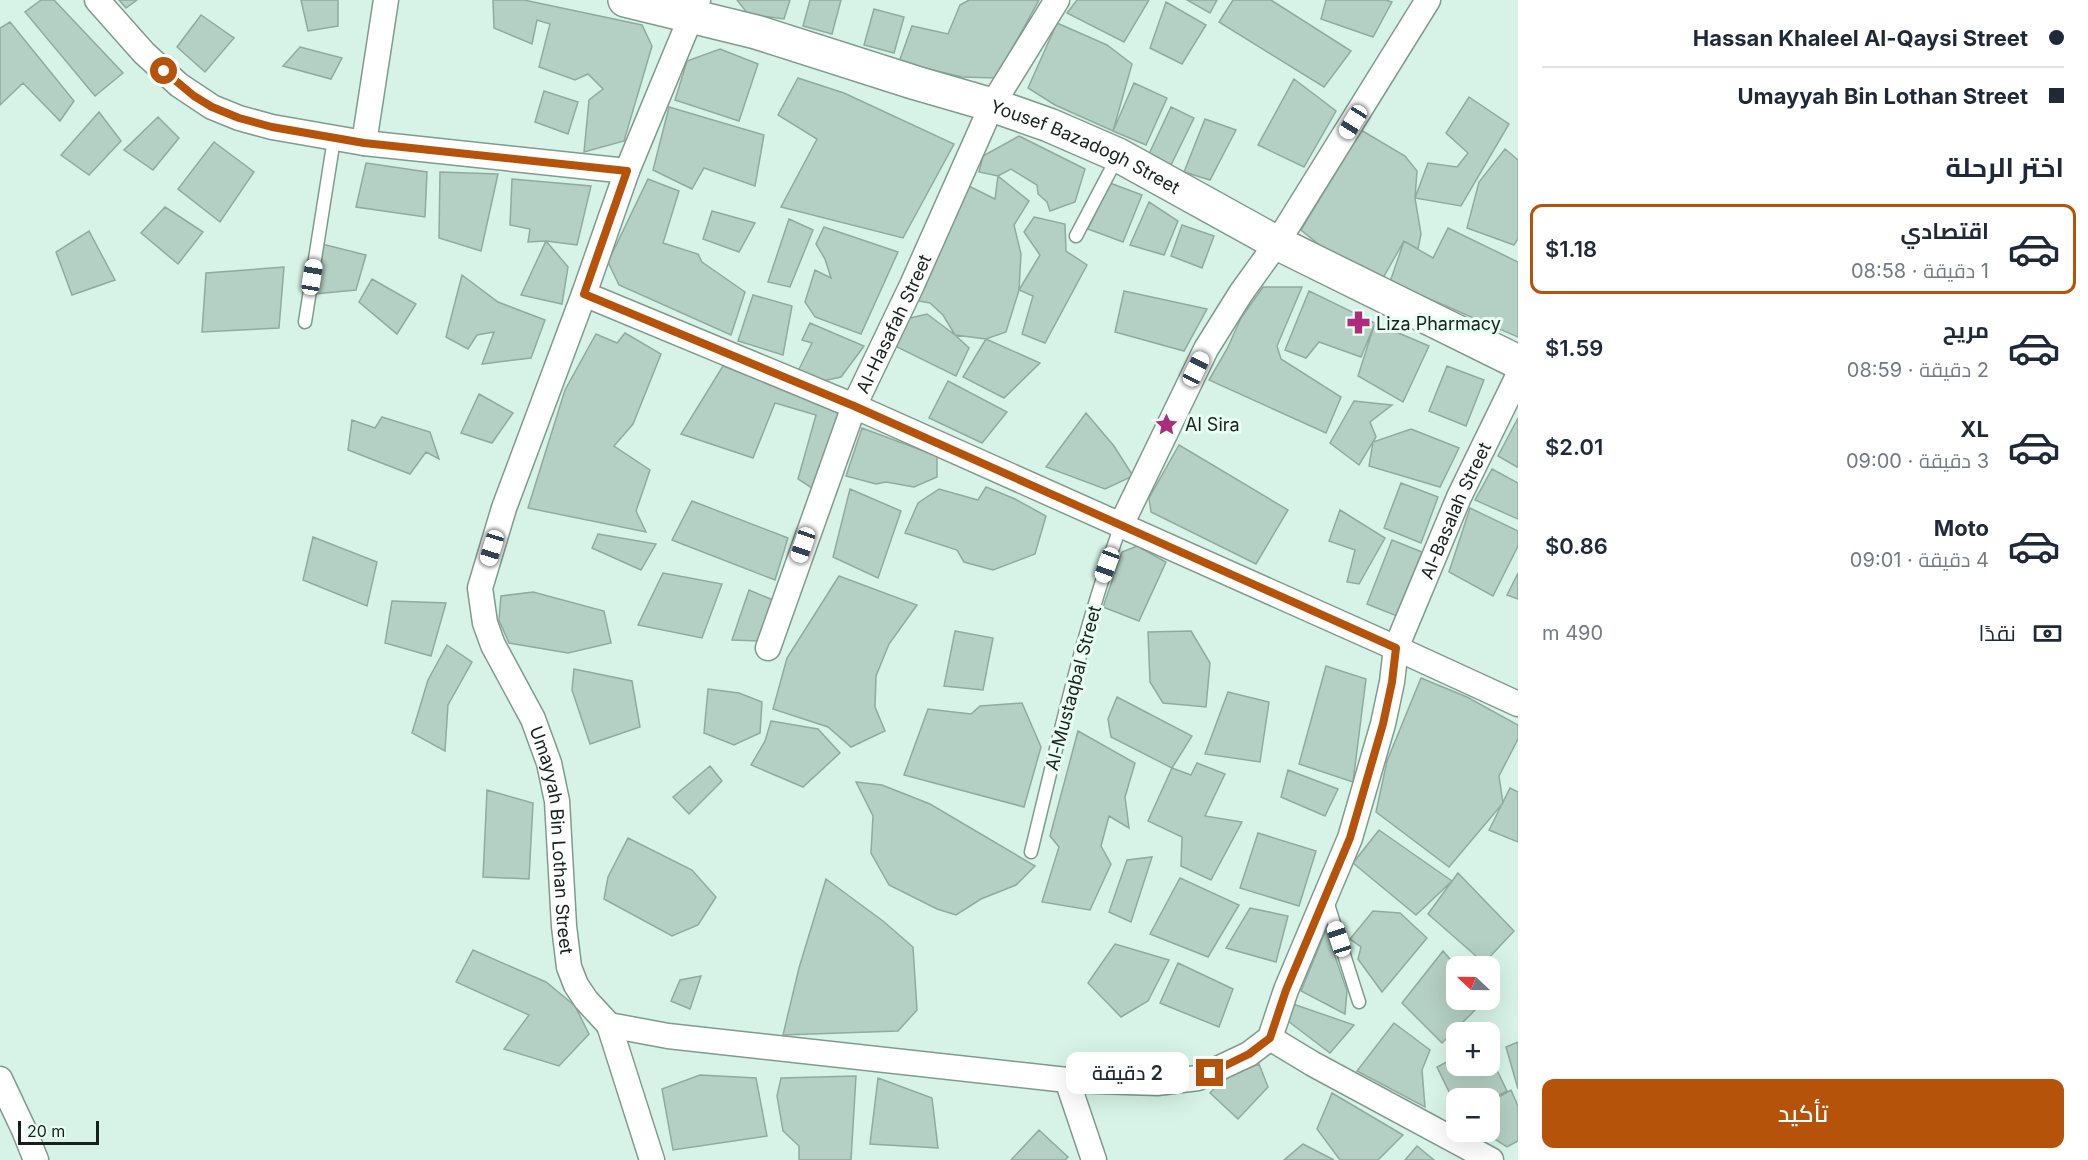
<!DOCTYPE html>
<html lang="ar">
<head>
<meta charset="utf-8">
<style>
	body { margin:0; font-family:Inter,Cairo,sans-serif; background:#f2f2f3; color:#1f2937; direction:rtl; height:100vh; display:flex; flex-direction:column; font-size:22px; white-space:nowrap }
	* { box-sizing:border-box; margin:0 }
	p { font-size:20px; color:#747a83 }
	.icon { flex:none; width:33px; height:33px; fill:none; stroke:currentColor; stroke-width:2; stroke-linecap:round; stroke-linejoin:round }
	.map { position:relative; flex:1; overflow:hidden; direction:ltr }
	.sheet { display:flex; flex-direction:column; background:#fff; width:570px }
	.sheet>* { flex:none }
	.top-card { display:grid; align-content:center; height:132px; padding:0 24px; background:#fff }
	.needle { width:39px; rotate:292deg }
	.tools { position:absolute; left:1446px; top:956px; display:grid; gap:12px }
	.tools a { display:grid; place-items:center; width:54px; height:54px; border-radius:12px; background:#fff; box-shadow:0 6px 24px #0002; font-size:30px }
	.scale { position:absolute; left:18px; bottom:15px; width:81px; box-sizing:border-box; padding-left:6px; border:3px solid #16201c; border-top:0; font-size:16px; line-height:21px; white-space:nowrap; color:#16201c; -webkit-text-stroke:4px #e9fff5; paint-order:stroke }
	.end { position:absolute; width:27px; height:27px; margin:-14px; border:8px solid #b45309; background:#fff; box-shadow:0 0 0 3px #fff }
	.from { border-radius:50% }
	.bubble { position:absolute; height:42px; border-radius:12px; background:#fff; box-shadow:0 6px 24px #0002; font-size:20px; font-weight:600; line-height:42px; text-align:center; direction:rtl }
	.car { position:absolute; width:18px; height:36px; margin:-18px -9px; border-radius:8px; box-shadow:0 0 4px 2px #0007; background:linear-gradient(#fff 24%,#345 0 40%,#fff 0 76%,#345 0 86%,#fff 0) }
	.top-card b { display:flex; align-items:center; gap:21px; height:57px; font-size:22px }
	.top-card b+b { border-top:2px solid #e0e1e3 }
	.top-card i { width:15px; height:15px; background:#1f2937 }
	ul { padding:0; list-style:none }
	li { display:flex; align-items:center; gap:18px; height:90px; margin:0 12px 9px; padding:0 12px; border:3px solid transparent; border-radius:12px }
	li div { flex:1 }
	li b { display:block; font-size:22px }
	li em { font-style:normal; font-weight:600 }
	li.selected { border-color:#b45309 }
	li>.icon { width:54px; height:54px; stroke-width:1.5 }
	h2 { padding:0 24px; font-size:27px; line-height:72px }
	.pay { display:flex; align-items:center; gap:15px; height:66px; padding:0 24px; font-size:22px }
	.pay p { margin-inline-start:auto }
	.action { display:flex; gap:12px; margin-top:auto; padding:12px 24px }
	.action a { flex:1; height:69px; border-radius:12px; background:#b45309; color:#fff; font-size:24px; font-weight:600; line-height:69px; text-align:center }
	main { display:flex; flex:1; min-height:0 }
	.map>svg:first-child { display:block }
	.building { fill:#b4cfc3; stroke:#90aa9f; stroke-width:1.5 }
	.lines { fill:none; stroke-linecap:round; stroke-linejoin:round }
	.service-casing { stroke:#809a8f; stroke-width:15 }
	.minor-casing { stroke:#809a8f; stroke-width:27 }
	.secondary-casing { stroke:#809a8f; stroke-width:36 }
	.service { stroke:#fff; stroke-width:12 }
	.minor { stroke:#fff; stroke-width:24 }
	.secondary { stroke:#fff; stroke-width:33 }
	.route { stroke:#b45309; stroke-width:8 }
	.labels { text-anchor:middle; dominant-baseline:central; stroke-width:6; stroke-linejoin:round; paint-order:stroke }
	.street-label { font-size:18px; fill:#16201c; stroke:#e9fff5 }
	.poi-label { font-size:18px; fill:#16201c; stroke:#e9fff5; text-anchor:start }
</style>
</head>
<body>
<main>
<section class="sheet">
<div class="top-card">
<b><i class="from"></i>Hassan Khaleel Al-Qaysi Street</b>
<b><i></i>Umayyah Bin Lothan Street</b>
</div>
<h2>اختر الرحلة</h2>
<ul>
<li class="selected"><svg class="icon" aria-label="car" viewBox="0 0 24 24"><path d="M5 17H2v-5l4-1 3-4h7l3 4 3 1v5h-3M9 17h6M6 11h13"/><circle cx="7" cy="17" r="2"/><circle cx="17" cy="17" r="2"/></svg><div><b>اقتصادي</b><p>1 دقيقة · 08:58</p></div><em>$1.18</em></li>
<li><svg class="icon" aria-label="car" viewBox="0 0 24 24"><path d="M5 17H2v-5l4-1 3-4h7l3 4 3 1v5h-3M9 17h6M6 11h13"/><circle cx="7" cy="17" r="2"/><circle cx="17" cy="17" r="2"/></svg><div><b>مريح</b><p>2 دقيقة · 08:59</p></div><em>$1.59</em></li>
<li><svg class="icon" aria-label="car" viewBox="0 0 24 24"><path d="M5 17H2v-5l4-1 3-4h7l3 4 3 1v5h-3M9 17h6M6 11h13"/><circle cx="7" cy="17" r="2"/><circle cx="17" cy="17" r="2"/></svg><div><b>XL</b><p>3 دقيقة · 09:00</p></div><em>$2.01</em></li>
<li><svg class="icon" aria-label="car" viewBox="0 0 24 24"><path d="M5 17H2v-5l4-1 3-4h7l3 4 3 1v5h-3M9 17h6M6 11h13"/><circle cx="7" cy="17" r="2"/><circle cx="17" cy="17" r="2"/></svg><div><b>Moto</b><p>4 دقيقة · 09:01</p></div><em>$0.86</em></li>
</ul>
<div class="pay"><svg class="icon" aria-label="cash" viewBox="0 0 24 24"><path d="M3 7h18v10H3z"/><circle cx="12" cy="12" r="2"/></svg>نقدًا<p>490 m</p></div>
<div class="action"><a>تأكيد</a></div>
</section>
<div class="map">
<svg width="1518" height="1160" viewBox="0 0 1518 1160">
	<rect width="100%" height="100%" fill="#d7f3e7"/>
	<path class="building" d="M 41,0 L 54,0 L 123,73 L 95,96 L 25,12 Z
		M 119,0 L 137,0 L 126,8 Z
		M 301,0 L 338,0 L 338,26 L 308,31 Z
		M 493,0 L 524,0 L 642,25 L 652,46 L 624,141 L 584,152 L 589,100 L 603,89 L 588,74 L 575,80 L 539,67 L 550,24 L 537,20 L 532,44 L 494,28 Z
		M 737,0 L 790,0 L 784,19 L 748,14 Z
		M 810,0 L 841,0 L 832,34 L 803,26 Z
		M 969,0 L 1039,0 L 996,78 L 962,77 L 899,62 L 912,26 L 948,34 L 960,5 Z
		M 1077,0 L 1149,0 L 1124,42 L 1067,13 Z
		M 1187,0 L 1217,0 L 1210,13 Z
		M 1233,0 L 1271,0 L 1351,51 L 1324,87 L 1219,22 Z
		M 1326,0 L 1386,0 L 1392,2 L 1373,37 L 1321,19 Z
		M 1166,2 L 1206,25 L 1182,64 L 1150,48 Z
		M 874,9 L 904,17 L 894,53 L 864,45 Z
		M 201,15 L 234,38 L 205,72 L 177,47 Z
		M 10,22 L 74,101 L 60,121 L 23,83 L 0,105 L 0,28 Z
		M 1057,23 L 1107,45 L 1132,64 L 1113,131 L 1055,105 L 1028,88 Z
		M 300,47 L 342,58 L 331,79 L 283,66 Z
		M 720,49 L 758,64 L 739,121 L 675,100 L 687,61 Z
		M 798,78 L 844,93 L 954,144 L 903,238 L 781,207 L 817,139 L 778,115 Z
		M 1294,79 L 1336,111 L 1304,167 L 1258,145 Z
		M 1134,83 L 1167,98 L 1146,145 L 1113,131 Z
		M 544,91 L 578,102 L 568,134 L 535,122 Z
		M 1469,97 L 1509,124 L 1461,206 L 1415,198 L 1428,163 L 1457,167 L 1468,153 L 1446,133 Z
		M 669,107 L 764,135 L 755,186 L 704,168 L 692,189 L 653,170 Z
		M 1171,107 L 1194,118 L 1171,165 L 1149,154 Z
		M 99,112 L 121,141 L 89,175 L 61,155 Z
		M 158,117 L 179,138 L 153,170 L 124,150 Z
		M 1205,119 L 1236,130 L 1210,180 L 1184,172 Z
		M 1361,130 L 1405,156 L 1417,171 L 1415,198 L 1421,234 L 1418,249 L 1404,241 L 1383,278 L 1327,251 L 1301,230 Z
		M 1019,136 L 1085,169 L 1075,202 L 1050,211 L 1047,202 L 1038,194 L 1037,185 L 1011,169 L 998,176 L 979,172 L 983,156 Z
		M 214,142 L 254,172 L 220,222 L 178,189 Z
		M 1505,149 L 1518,160 L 1518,239 L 1514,245 L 1467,228 L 1479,182 Z
		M 366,163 L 427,172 L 425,217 L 356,207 Z
		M 440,172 L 498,174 L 481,251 L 439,238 Z
		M 998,176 L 1029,201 L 1014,225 L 1021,254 L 1019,290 L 1006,332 L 986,339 L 955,335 L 943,315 L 930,303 L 913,300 L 969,186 L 995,199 Z
		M 512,179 L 591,186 L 577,245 L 546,241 L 528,242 L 530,229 L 510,225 Z
		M 648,179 L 679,191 L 663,243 L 698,254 L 702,262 L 745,292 L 731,335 L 619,285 L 608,262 Z
		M 1110,183 L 1142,195 L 1123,242 L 1088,229 Z
		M 1149,202 L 1178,221 L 1164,255 L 1130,245 Z
		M 165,207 L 203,232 L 178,264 L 141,233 Z
		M 712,211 L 755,223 L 739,252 L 703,239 Z
		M 1034,217 L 1065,224 L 1066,251 L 1087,265 L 1045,343 L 1022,334 L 1033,296 L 1019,290 L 1040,255 L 1024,232 Z
		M 789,219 L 813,230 L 790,287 L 768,282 Z
		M 1182,225 L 1214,236 L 1202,268 L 1171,256 Z
		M 824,227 L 898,252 L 861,334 L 815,317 L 805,302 L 815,270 L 831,278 L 825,259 L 816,244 Z
		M 1448,228 L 1518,262 L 1518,337 L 1390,282 L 1404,241 L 1433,258 Z
		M 89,231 L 115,280 L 72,295 L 56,252 Z
		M 546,241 L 568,267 L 562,304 L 521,295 Z
		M 322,244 L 366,255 L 356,290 L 315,294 Z
		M 284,267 L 279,328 L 202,332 L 206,273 Z
		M 462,275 L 498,302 L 545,320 L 531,358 L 482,364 L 494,332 L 477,335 L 468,349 L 446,337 Z
		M 372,279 L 416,304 L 397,334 L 359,302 Z
		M 1263,287 L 1302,287 L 1277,346 L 1281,359 L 1341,397 L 1326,433 L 1209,380 L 1227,349 L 1241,318 Z
		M 1124,291 L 1207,309 L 1184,351 L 1115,332 Z
		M 1309,291 L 1375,323 L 1361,357 L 1319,342 L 1306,358 L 1285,350 Z
		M 753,295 L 792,306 L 783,355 L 738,341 Z
		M 927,314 L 955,335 L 969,348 L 956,376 L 895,346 L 906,319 Z
		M 810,323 L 864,346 L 841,377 L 823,381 L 798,371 L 812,343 L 802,340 Z
		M 1375,323 L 1429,346 L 1403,402 L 1358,376 Z
		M 625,333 L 661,354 L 633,424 L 614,446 L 650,470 L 636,511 L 646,532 L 528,508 L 565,390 L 596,334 L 617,343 Z
		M 986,339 L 1040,363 L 1004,398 L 963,377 Z
		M 723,366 L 839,412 L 815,490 L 798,479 L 816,415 L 775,403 L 753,458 L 681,434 Z
		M 1447,366 L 1484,380 L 1466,426 L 1429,411 Z
		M 948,381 L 1007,412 L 982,443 L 929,418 Z
		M 479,394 L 513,413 L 492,443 L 461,433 Z
		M 1354,401 L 1392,405 L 1370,422 L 1376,437 L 1359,465 L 1330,443 Z
		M 1086,413 L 1114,446 L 1133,476 L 1105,489 L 1046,467 Z
		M 382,417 L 430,432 L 439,459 L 426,452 L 410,474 L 348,450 L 352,420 L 375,428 Z
		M 1518,418 L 1518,466 L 1517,467 L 1498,456 Z
		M 862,428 L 937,456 L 937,477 L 914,487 L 886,482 L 876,484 L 846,476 Z
		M 1411,429 L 1459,448 L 1440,487 L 1369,466 L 1373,442 Z
		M 1179,445 L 1288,510 L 1256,564 L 1151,512 L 1149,498 Z
		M 1492,469 L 1518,483 L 1518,519 L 1475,500 Z
		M 1401,483 L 1438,497 L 1421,543 L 1384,528 Z
		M 986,487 L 1015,499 L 1046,516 L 1035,554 L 993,570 L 964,562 L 957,550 L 905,533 L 918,503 L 939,489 L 978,500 Z
		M 850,489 L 901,511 L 878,578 L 833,557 Z
		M 692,501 L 788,538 L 775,580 L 672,540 Z
		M 1470,508 L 1518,531 L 1518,546 L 1493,596 L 1449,572 Z
		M 1340,510 L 1385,538 L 1359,584 L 1347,582 L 1355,550 L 1329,541 Z
		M 598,534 L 656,544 L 641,570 L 592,548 Z
		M 313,537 L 377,562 L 367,606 L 303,580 Z
		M 1392,540 L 1422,552 L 1397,616 L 1367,604 Z
		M 1137,546 L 1166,562 L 1139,621 L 1103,607 L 1122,552 Z
		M 663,573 L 722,584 L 702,638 L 638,625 Z
		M 1518,573 L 1518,599 L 1507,595 Z
		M 839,576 L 917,605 L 889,644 L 876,676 L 875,707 L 885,731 L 851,747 L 828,727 L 773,709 L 787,658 Z
		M 749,590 L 773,600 L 759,641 L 732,640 Z
		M 533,592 L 604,611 L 611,643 L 568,653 L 509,643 L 499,620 L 501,596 Z
		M 392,601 L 446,603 L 431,656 L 385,643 Z
		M 955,631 L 993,638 L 983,690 L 944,686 Z
		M 1191,631 L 1210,663 L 1206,707 L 1163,703 L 1150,682 L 1148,632 Z
		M 447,645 L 472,662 L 448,705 L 445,751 L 412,733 L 428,680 Z
		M 1326,666 L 1366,679 L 1353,782 L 1299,764 Z
		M 574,669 L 632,681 L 640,727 L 590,744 L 572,690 Z
		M 1421,678 L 1467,697 L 1518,725 L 1518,739 L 1499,776 L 1503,803 L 1449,867 L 1376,812 L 1387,761 Z
		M 708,689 L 739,693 L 762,702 L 760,733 L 734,745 L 704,733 Z
		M 1228,692 L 1269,702 L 1260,762 L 1205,754 Z
		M 1117,697 L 1192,736 L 1172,768 L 1111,737 L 1108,719 Z
		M 1022,703 L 1041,747 L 1024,807 L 904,775 L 928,709 L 971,714 L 980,706 Z
		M 771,721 L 818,729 L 840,753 L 803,787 L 751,765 L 765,741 Z
		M 1078,731 L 1135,763 L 1125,797 L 1129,828 L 1109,816 L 1101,846 L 1111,864 L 1090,910 L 1042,902 L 1059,847 L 1050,836 Z
		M 1197,763 L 1225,774 L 1205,816 L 1242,822 L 1211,880 L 1181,866 L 1182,837 L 1148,821 L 1172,768 L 1191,775 Z
		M 710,766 L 722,781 L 689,814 L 673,797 Z
		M 1288,770 L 1338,789 L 1325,816 L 1281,797 Z
		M 856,782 L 882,785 L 930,804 L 1035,866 L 1016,885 L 981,899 L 956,915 L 937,909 L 889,885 L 871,853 L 873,816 Z
		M 1510,788 L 1518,792 L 1518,842 L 1489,830 Z
		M 487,790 L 533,803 L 529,879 L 483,877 Z
		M 1379,830 L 1452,881 L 1416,915 L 1353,863 Z
		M 1258,833 L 1316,851 L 1299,906 L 1240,888 Z
		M 628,838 L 692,870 L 716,897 L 698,925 L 672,936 L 604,899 L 608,877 Z
		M 1152,857 L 1131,922 L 1109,912 L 1127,860 Z
		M 1458,873 L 1514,931 L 1484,963 L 1428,914 Z
		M 1180,878 L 1239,905 L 1208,957 L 1150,934 Z
		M 826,879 L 883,921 L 913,947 L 917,1010 L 898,1031 L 783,1035 L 799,968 Z
		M 1250,908 L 1288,916 L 1276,962 L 1226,948 Z
		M 1373,911 L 1400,913 L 1427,938 L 1382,992 L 1358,959 L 1361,947 L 1350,939 Z
		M 1326,930 L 1347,991 L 1345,1014 L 1301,991 Z
		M 1115,944 L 1169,960 L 1148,1001 L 1121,1017 L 1088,983 Z
		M 473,950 L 546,982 L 575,1006 L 589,1034 L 559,1066 L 504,1049 L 529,1015 L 456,982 Z
		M 1443,951 L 1456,966 L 1456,999 L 1486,999 L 1442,1043 L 1402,1003 Z
		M 1178,963 L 1233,989 L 1219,1027 L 1160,1003 Z
		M 701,976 L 690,1009 L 671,1001 L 680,980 Z
		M 1293,1004 L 1354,1025 L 1330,1053 L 1288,1021 Z
		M 1394,1023 L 1430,1050 L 1422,1070 L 1425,1107 L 1357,1071 Z
		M 1518,1042 L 1518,1089 L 1506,1047 Z
		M 1490,1056 L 1507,1091 L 1490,1100 L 1490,1098 L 1456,1098 L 1456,1106 L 1437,1067 L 1456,1057 L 1456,1065 L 1490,1065 Z
		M 1259,1064 L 1268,1087 L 1238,1119 L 1210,1093 L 1224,1078 Z
		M 700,1075 L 756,1078 L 767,1136 L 673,1150 L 662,1089 Z
		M 856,1076 L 851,1160 L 799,1160 L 799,1146 L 783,1131 L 777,1096 L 781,1078 Z
		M 878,1078 L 932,1098 L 938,1148 L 870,1144 Z
		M 1511,1090 L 1518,1106 L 1518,1141 L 1507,1147 L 1482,1131 L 1490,1131 L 1490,1102 Z
		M 1332,1093 L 1403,1135 L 1378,1160 L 1340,1160 L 1317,1129 Z
		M 1039,1130 L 1068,1157 L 1065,1160 L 1011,1160 Z
		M 1303,1144 L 1334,1160 L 1284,1160 Z
		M 1417,1146 L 1434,1160 L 1405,1160 Z"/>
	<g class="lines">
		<defs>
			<path id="service" d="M 1076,236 L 1118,156
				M 305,322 L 334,139
				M 1031,852 C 1058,742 1082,632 1121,525
				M 1327,901 L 1359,1002"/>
			<g id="minor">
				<path d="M 97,0 L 144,53 L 179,85 L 212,107 L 239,118 L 272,127 L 364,143 L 627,171"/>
				<path id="s1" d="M 698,0 L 627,171 L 584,294 L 504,508 L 480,588 L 485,623 L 493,645 L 533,719 L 549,763 L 557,801 L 564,926 L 569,967 L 576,985 L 586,1000 L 609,1025 L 668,1036 L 1067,1080 L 1157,1083 L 1198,1078 L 1249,1054 L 1270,1038"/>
				<path d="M 364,143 L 386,0"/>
				<path d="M 584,294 L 854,406 L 1396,648 L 1518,704"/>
				<path d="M 1121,525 L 1206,349 L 1241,293 L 1277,243 L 1428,0"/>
				<path id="s2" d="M 768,648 L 854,406 L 912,285 L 992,105 L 1057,0"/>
				<path d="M 609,1025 L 652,1160"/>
				<path id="s3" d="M 1270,1038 L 1286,990 L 1350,838 L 1383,724 L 1392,682 L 1396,648 L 1459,497 L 1518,376"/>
				<path d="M 1270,1038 L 1313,1064 L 1491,1160"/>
				<path d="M 0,1079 L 24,1130 L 36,1160"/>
				<path d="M 1067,1080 L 1094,1160"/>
			</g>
			<g id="secondary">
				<path id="s4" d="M 625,0 L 756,32 L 916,83 L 992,105 L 1049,125 L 1118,155 L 1277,243 L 1518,362"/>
			</g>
		</defs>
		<use href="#service" class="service-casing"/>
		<use href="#minor" class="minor-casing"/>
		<use href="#secondary" class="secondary-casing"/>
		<use href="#service" class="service"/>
		<use href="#minor" class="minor"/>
		<use href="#secondary" class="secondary"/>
	</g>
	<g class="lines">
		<path class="route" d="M 164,71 L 194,96 L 212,107 L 239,118 L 272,127 L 364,143 L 627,171 L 584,294 L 854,406 L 1396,648 L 1392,682 L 1383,724 L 1350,838 L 1286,990 L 1270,1038 L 1249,1054 L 1210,1073"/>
	</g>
	<defs>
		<symbol id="pharmacy-bare" viewBox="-9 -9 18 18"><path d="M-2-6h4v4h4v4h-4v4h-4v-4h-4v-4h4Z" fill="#ac2d7c" stroke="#e9fff5" stroke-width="2.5" paint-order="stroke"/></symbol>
		<symbol id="sight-bare" viewBox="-9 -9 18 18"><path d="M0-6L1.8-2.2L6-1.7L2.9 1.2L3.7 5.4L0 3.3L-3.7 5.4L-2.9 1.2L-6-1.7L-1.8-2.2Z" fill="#ac2d7c" stroke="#e9fff5" stroke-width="2.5" paint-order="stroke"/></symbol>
	</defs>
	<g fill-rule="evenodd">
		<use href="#pharmacy-bare" x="1342" y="306" width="33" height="33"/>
		<use href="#sight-bare" x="1150" y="408" width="33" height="33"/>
	</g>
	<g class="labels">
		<g class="street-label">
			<text stroke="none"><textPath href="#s4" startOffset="484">Yousef Bazadogh Street</textPath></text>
			<text stroke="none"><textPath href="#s2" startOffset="348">Al-Hasafah Street</textPath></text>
			<text stroke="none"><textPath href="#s3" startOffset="561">Al-Basalah Street</textPath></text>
			<text transform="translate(1073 688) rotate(-75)">Al-Mustaqbal Street</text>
			<text stroke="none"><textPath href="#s1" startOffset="894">Umayyah Bin Lothan Street</textPath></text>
		</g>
		<g class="poi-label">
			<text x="1376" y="323">Liza Pharmacy</text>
			<text x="1185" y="424">Al Sira</text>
		</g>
	</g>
</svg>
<div class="tools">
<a><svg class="needle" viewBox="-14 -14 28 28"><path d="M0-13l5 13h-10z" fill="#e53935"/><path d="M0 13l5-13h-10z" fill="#747a83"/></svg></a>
<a>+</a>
<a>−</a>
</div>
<div class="scale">20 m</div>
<i class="end from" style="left:164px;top:71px"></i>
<i class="end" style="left:1210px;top:1073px"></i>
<div class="bubble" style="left:1066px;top:1052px;width:123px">2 دقيقة</div>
<i class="car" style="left:1353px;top:122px;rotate:212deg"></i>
<i class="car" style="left:312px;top:277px;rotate:9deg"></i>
<i class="car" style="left:1196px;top:369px;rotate:26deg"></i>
<i class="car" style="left:803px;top:545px;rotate:199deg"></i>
<i class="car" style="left:492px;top:548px;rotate:197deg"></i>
<i class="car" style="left:1107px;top:565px;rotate:200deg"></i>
<i class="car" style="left:1339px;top:939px;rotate:342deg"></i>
</div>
</main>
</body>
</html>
